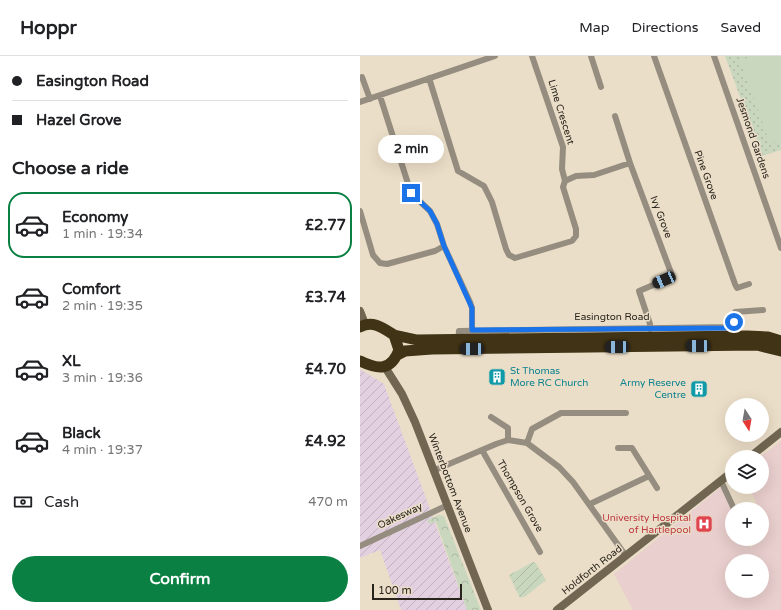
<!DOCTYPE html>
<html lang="en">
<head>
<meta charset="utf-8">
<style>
	body { margin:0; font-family:"Varela Round",sans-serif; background:#f6f6f6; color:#202124; height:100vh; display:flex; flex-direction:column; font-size:15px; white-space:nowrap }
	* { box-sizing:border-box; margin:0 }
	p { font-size:13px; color:#757577 }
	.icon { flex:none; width:22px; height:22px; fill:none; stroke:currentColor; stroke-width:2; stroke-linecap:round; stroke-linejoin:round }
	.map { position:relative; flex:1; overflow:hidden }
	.side { display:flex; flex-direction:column; background:#fff; width:360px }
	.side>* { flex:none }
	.top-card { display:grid; align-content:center; height:88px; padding:0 12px; background:#fff }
	.needle { width:26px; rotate:169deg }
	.tools { position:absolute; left:365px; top:342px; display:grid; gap:8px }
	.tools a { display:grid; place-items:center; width:44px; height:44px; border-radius:50%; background:#fff; box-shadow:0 4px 16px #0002; font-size:20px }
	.scale { position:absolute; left:12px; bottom:10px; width:90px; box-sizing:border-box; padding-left:4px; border:2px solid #28231b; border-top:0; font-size:11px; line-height:14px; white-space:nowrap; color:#28231b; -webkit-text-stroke:3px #ebdec8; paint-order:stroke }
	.end { position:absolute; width:18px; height:18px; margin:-9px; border:5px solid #1a73e8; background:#fff; box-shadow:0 0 0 2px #fff }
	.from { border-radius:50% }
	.bubble { position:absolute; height:28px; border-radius:14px; background:#fff; box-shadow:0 4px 16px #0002; font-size:13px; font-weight:700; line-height:28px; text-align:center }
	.car { position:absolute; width:12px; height:24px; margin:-12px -6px; border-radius:5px; box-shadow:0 0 3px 1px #0007; background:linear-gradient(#222 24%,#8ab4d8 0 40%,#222 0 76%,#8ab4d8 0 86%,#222 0) }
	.top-card b { display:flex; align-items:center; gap:14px; height:38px; font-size:15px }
	.top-card b+b { border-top:1px solid #e0e0e0 }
	.top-card i { width:10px; height:10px; background:#202124 }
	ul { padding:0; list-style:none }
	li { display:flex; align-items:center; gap:12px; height:66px; margin:0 8px 6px; padding:0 4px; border:2px solid transparent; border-radius:16px }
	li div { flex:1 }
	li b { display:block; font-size:15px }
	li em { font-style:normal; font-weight:700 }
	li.on { border-color:#0b8043 }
	li>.icon { width:36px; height:36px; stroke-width:1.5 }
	h2 { padding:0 12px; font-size:18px; line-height:48px }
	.pay { display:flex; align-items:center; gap:10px; height:44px; padding:0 12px; font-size:15px }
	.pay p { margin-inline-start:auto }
	.cta { display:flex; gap:8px; margin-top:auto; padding:8px 12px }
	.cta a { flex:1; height:46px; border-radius:24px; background:#0b8043; color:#fff; font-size:16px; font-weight:700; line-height:46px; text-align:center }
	header { display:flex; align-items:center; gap:24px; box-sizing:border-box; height:56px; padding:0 20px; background:#fff; border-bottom:1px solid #e0e0e0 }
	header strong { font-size:19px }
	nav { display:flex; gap:22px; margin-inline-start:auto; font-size:14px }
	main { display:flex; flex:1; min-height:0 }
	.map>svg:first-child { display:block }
	.industrial { fill:url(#industrial-furrows) }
	.medical { fill:#e9cfce; fill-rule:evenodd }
	.grass { fill:url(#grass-dots) }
	.forest { fill:url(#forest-crowns) }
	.garden { fill:url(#garden-furrows) }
	.pitch { fill:#c9d7bf }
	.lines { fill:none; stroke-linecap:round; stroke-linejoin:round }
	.street { stroke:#958d7f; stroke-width:6 }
	.secondary { stroke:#706651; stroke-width:8 }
	.highway { stroke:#413315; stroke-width:11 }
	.route { stroke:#1a73e8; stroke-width:5 }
	.labels { text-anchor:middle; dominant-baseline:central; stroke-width:3; stroke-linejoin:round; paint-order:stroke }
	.street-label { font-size:10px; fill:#28231b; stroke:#ebdec8 }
	.culture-label { font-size:10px; fill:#0d838f; stroke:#ebdec8; text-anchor:start }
	.health-label { font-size:10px; fill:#be3a42; stroke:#ebdec8; text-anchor:end }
</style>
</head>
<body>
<header>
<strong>Hoppr</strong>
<nav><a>Map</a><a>Directions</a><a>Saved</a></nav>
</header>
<main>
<section class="side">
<div class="top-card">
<b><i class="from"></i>Easington Road</b>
<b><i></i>Hazel Grove</b>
</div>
<h2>Choose a ride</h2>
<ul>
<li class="on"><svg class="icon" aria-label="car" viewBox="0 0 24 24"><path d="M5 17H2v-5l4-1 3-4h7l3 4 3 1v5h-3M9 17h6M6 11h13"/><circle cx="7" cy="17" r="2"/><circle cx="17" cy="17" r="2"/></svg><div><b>Economy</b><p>1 min · 19:34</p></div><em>£2.77</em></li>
<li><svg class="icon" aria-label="car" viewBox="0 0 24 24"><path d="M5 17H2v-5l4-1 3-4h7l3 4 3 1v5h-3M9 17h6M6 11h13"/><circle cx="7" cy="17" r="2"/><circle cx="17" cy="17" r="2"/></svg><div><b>Comfort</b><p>2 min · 19:35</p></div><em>£3.74</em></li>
<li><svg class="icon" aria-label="car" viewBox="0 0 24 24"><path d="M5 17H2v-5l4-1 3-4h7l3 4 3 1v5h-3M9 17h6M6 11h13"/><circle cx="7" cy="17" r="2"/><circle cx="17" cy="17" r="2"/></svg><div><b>XL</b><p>3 min · 19:36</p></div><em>£4.70</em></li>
<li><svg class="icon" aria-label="car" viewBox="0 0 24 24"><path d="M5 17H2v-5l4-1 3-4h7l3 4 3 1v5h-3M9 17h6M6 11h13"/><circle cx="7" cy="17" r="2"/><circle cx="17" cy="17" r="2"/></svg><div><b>Black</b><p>4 min · 19:37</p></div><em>£4.92</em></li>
</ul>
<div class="pay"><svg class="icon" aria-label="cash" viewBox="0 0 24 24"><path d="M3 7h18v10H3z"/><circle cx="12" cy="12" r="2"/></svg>Cash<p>470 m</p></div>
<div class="cta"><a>Confirm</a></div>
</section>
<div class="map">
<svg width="421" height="554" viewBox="0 0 421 554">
	<defs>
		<pattern id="industrial-furrows" width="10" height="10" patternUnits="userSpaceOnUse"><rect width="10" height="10" fill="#e2d0e0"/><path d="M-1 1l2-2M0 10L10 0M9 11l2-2" fill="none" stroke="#c2b2c0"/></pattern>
		<pattern id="grass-dots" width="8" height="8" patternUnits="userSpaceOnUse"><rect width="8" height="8" fill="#c9d7bf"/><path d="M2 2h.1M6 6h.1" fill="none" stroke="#adb8a4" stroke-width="1.8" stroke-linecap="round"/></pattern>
		<pattern id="forest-crowns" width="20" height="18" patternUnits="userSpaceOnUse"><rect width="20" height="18" fill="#c9d7bf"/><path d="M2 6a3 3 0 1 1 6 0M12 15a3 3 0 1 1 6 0" fill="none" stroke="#adb8a4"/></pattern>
		<pattern id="garden-furrows" width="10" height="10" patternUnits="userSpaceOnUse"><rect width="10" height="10" fill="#c9d7bf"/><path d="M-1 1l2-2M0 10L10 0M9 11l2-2" fill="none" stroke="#adb8a4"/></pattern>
	</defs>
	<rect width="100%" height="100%" fill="#ebdec8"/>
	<path class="industrial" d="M 0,313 L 24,328 L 107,554 L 41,554 L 20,494 L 0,502 Z"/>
	<path class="medical" d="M 421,385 L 421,554 L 273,554 L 254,518 L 361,431 L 372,454 L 372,483 L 386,483 L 391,492 L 409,475 L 402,460 L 402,453 L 399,453 L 389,431 L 402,431 L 402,401 L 400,401 ZM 372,505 L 402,505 L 402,535 L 372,535 Z"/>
	<path class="grass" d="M 365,0 L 421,0 L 421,94 L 402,100 Z"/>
	<path class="forest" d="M 79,459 L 84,460 L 121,554 L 107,554 L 76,466 L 69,468 L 67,464 Z"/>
	<path class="garden" d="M 173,506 L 175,506 L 186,524 L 166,540 L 160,542 L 149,519 Z"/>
	<path class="pitch" d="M 393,0 L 421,0 L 421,84 L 410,88 L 380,4 Z"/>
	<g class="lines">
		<path class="street" d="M 231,0 L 241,31
			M 294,0 L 375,228 L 377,232 L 389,228
			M 354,0 L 421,192
			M 2,21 L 10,43
			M 69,22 L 98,115 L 124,130 L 132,146 L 146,193 L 149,199 L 155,202 L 212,185 L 216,180 L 216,173 L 203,131 L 205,125 L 202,113 L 203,91 L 172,0
			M 20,40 L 51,137 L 70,155 L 77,168 L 84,190 L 110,246 L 112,252 L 112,274
			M 0,46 L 135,0
			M 255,60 L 270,107
			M 205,125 L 216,120 L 234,119 L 270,107 L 313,222
			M 0,155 L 13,199 L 20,207 L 27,208 L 75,195 L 84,190
			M 290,273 L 290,268 L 279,235 L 310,222
			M 98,285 L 99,275 L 371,271 L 375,256 L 403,254
			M 131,361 L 148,372 L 148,384
			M 167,387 L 172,373 L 201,357 L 266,357
			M 258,392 L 272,392 L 297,432
			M 122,394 L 180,496
			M 75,414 L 136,388 L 148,384 L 167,387 L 199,411 L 213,426 L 266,500
			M 361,425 L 374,453
			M 230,448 L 289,420
			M 385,453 L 389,451
			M 0,490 L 88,449"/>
		<path class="secondary" d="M 0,255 L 5,268
			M 25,311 L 42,338 L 55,366 L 128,554
			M 390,401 L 421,376
			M 197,554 L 372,416"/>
		<path class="highway" d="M 0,271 C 13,264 23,272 34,279 L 39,294 C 31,315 18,314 0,305
			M 34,279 L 57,284 L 387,280 L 408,281 L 421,285
			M 37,299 L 45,295 L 72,293 L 397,289 L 421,295"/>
	</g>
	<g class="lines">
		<path class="route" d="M 51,137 L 70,155 L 77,168 L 84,190 L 112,252 L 112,274 L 371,272 L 374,266"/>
	</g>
	<defs>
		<symbol id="building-square" viewBox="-11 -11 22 22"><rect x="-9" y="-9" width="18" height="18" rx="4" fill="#0f9aa8" stroke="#ebdec8"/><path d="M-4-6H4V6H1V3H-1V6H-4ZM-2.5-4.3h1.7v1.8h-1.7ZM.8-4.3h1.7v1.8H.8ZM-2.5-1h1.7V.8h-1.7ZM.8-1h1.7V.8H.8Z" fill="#fff"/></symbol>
		<symbol id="hospital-square" viewBox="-11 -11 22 22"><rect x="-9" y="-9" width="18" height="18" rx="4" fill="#e0444e" stroke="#ebdec8"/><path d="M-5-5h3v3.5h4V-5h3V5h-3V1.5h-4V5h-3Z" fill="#fff"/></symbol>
	</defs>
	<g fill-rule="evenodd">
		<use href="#building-square" x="127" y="311" width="20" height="20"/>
		<use href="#building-square" x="329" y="323" width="20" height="20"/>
		<use href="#hospital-square" x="334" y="458" width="20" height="20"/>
	</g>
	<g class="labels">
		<g class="street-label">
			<text transform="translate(201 56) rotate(73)">Lime Crescent</text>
			<text transform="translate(393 82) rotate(71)">Jesmond Gardens</text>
			<text transform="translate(346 119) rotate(70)">Pine Grove</text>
			<text transform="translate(301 161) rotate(69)">Ivy Grove</text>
			<text x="252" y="261">Easington Road</text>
			<text transform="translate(90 427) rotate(69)">Winterbottom Avenue</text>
			<text transform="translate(160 440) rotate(60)">Thompson Grove</text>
			<text transform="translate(40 460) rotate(-25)">Oakesway</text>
			<text transform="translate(232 514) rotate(-38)">Holdforth Road</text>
		</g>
		<g class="culture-label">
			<text x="150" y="315">St Thomas<tspan x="150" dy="12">More RC Church</tspan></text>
			<text x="326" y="327" text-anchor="end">Army Reserve<tspan x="326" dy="12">Centre</tspan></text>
		</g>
		<g class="health-label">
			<text x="331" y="462">University Hospital<tspan x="331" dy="12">of Hartlepool</tspan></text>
		</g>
	</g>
</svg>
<div class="tools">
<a><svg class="needle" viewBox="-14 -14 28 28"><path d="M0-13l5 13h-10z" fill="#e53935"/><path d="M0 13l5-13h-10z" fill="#757577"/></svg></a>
<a><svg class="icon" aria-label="layers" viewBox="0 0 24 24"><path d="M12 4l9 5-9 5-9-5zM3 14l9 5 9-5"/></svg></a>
<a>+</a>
<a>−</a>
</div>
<div class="scale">100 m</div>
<i class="end from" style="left:374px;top:266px"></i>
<i class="end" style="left:51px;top:137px"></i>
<div class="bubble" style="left:18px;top:79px;width:66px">2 min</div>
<i class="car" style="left:304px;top:224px;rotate:247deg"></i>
<i class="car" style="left:338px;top:290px;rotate:269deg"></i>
<i class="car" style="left:257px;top:291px;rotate:270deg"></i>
<i class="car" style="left:112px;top:293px;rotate:269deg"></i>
</div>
</main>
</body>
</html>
